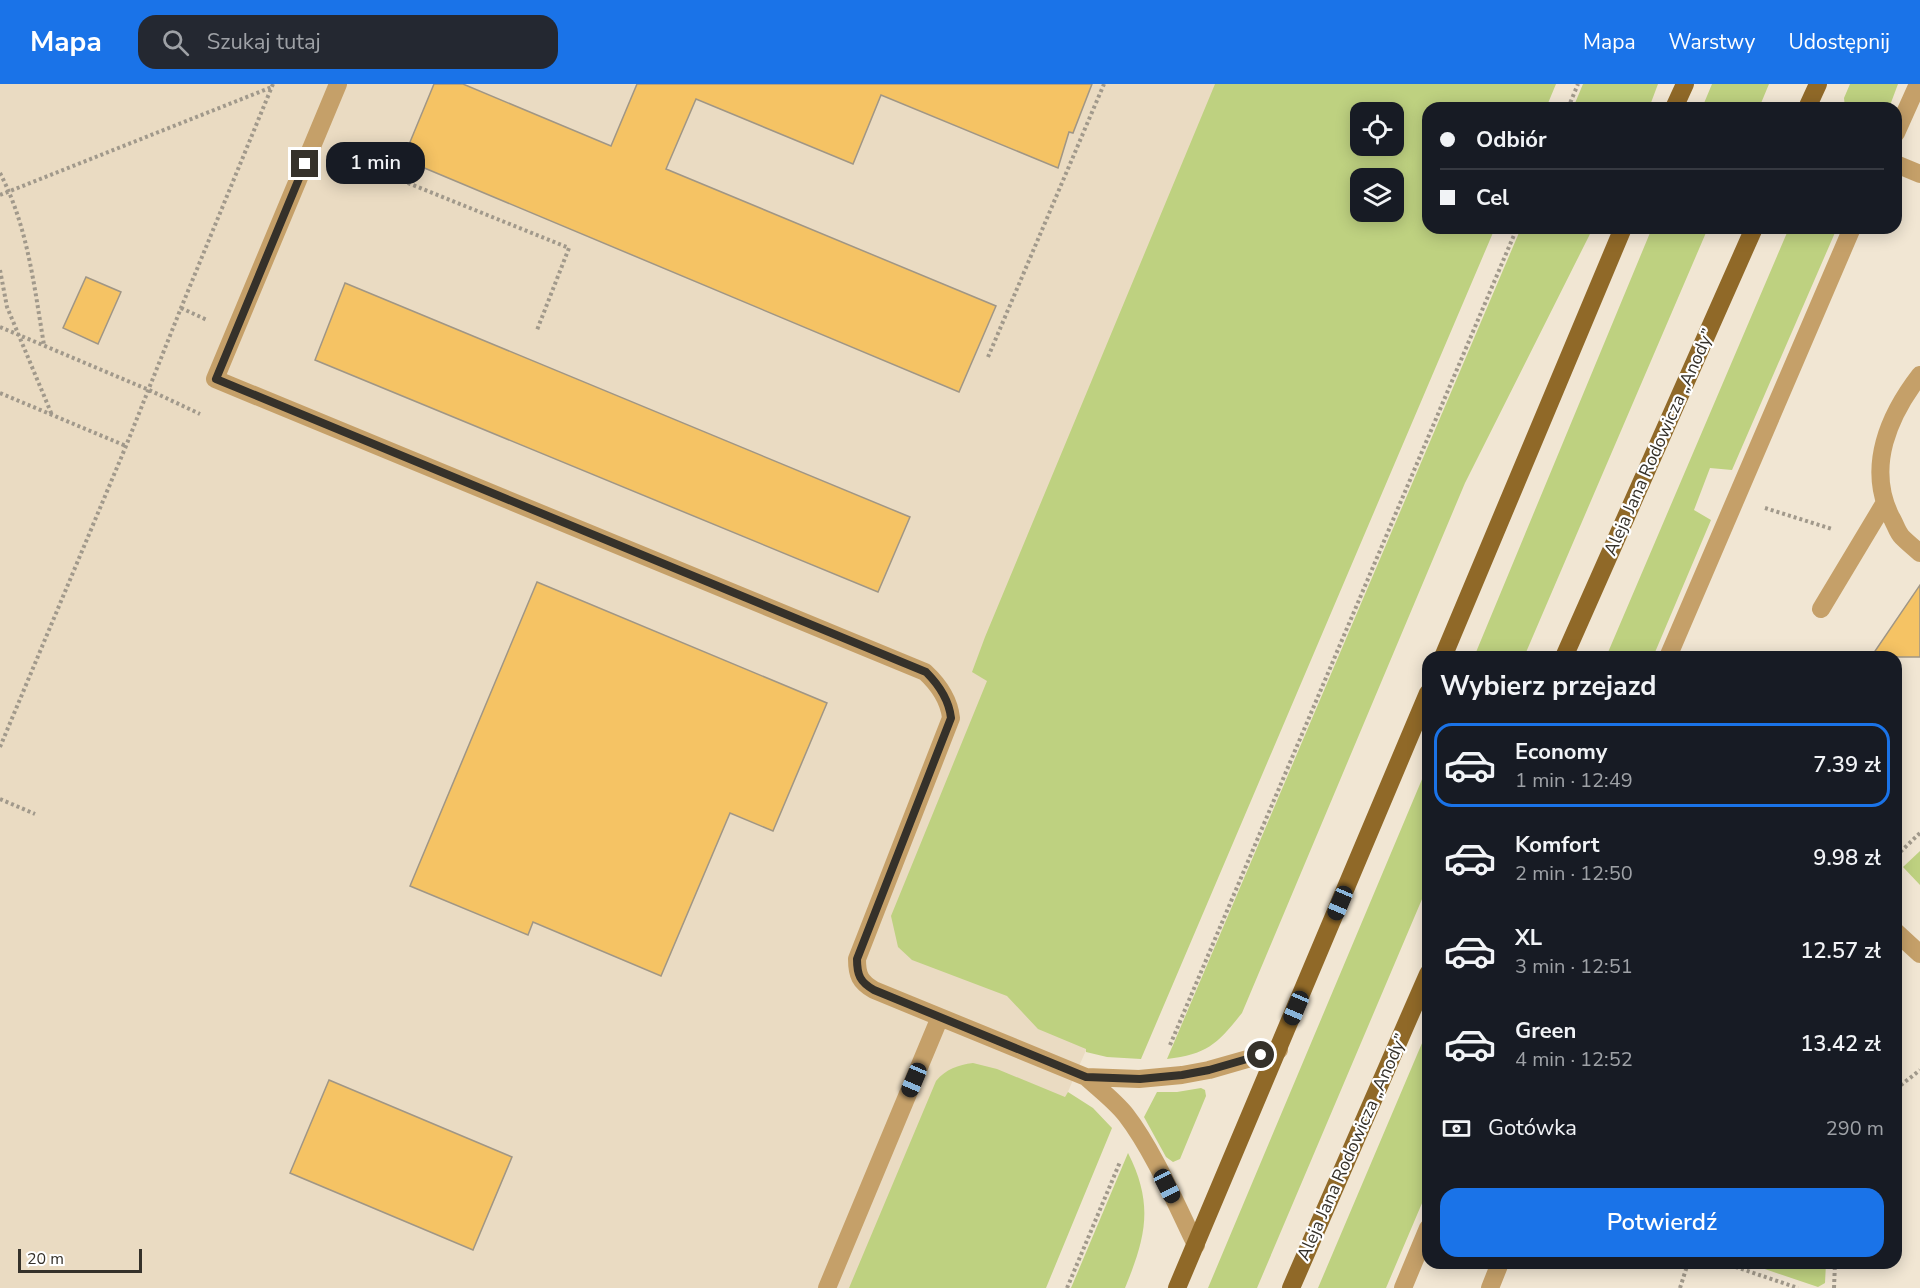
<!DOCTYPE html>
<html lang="pl">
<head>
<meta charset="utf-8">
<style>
	body { margin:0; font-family:"Nunito Sans",sans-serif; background:#242831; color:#f1f3f6; height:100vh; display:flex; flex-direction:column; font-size:22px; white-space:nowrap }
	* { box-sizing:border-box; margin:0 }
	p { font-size:20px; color:#9ea1a6 }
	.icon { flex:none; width:33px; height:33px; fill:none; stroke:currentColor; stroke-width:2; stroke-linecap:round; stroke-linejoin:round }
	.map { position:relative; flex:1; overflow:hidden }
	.details { position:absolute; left:1422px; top:567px; width:480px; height:618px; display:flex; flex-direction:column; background:#171b24; border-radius:18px; box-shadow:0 3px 15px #0003 }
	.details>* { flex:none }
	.hud { position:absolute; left:1422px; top:18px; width:480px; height:132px; border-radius:18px; box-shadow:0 3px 15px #0003; display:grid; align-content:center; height:132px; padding:0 18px; background:#171b24 }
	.buttons { position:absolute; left:1350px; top:18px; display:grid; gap:12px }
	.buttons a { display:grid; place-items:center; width:54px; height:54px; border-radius:12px; background:#171b24; box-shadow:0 3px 15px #0003; font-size:30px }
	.scale { position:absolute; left:18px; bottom:15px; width:124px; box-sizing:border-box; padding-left:6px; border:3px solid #35312a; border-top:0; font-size:16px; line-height:21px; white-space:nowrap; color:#35312a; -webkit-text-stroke:4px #fff; paint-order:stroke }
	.end { position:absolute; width:27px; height:27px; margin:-14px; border:8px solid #35312a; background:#fff; box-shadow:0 0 0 3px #fff }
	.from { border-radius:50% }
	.bubble { position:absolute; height:42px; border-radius:18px; background:#171b24; box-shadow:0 3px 15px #0003; font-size:20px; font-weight:600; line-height:42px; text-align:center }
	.car { position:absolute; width:18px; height:36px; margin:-18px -9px; border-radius:8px; box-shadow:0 0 4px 2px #0007; background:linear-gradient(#222 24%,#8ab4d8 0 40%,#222 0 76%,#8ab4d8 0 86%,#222 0) }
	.hud b { display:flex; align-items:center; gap:21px; height:57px; font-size:22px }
	.hud b+b { border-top:2px solid #363941 }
	.hud i { width:15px; height:15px; background:#f1f3f6 }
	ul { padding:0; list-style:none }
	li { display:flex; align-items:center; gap:18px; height:84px; margin:0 12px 9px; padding:0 6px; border:3px solid transparent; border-radius:18px }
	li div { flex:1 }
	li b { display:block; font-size:22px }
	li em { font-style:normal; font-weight:600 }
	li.on { border-color:#1a73e8 }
	li>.icon { width:54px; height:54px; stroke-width:1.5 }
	h2 { padding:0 18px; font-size:27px; line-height:72px }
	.pay { display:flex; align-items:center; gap:15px; height:66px; padding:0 18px; font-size:22px }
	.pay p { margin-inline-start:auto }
	.cta { display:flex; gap:12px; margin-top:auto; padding:12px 18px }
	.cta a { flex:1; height:69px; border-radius:18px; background:#1a73e8; color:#fff; font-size:24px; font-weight:600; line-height:69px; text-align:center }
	header { display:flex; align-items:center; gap:36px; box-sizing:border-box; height:84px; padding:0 30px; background:#1a73e8; color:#fff }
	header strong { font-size:28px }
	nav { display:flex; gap:33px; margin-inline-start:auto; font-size:21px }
	.search { width:420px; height:54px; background:#242831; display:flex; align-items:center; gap:15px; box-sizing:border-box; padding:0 21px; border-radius:18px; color:#9ea1a6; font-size:22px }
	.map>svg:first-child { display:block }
	.built { fill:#eadbc2; fill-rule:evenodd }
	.green { fill:#bed180; fill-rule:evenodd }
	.building { fill:#f5c364; stroke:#a09685; stroke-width:1.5 }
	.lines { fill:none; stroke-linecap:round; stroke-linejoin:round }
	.path { stroke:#a1998b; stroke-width:4; stroke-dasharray:3 3; stroke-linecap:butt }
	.minor { stroke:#c5a069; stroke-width:18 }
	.major { stroke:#906928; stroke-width:18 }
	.route { stroke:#35312a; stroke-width:8 }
	.labels { text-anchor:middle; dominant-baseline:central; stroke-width:4.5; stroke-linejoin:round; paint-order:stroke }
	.street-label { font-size:18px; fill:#35312a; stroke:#fff }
</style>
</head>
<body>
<header>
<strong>Mapa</strong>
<div class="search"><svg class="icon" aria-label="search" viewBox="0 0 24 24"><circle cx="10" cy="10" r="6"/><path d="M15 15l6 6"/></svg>Szukaj tutaj</div>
<nav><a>Mapa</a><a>Warstwy</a><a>Udostępnij</a></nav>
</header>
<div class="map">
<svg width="1920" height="1204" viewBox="0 0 1920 1204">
	<rect width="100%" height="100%" fill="#f1e6d3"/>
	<path class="built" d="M 0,0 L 1504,0 L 1428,24 L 1428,144 L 1224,654 L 1076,989 L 984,1204 L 0,1204 ZM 1360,28 L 1394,28 L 1394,62 L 1360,62 ZM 1360,94 L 1394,94 L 1394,128 L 1360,128 Z"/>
	<path class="green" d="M 1215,0 L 1556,0 L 1546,24 L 1428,24 L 1428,144 L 1495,144 L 1141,975 L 1107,973 L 1086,968 L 1086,965 L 1038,945 L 1007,912 L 912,876 L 898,863 L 891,832 L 987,597 L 972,588 L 985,553 ZM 1360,28 L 1394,28 L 1394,62 L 1360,62 ZM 1360,94 L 1394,94 L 1394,128 L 1360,128 Z
		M 1583,0 L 1658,0 L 1649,24 L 1573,24 Z
		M 1712,0 L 1769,0 L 1759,24 L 1702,24 Z
		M 1850,0 L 1898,0 L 1889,24 L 1845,24 L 1844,14 Z
		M 1521,144 L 1593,144 L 1465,399 L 1242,929 C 1217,960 1208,970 1167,975 Z
		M 1652,144 L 1708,144 L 1524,573 L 1474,573 Z
		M 1789,144 L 1837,144 L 1732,386 L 1710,384 L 1694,426 L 1711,436 L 1653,573 L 1606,573 Z
		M 1428,681 L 1428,801 L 1257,1204 L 1208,1204 Z
		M 1920,767 L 1920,801 L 1903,783 Z
		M 1428,945 L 1428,1105 L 1386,1204 L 1318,1204 Z
		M 973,979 L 997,985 L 1065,1013 L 1068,1008 L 1093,1024 L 1112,1044 L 1046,1204 L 849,1204 L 936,997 C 946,985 958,981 973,979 Z
		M 1201,1004 L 1205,1006 L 1206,1012 L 1180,1075 L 1173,1078 L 1166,1073 L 1144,1033 L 1157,1008 L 1177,1008 Z
		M 1128,1069 C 1154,1120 1146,1153 1125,1204 L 1071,1204 Z
		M 1747,1179 L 1826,1179 L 1825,1199 L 1818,1203 Z"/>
	<path class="building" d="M 434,0 L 463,0 L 611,62 L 637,0 L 1092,0 L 1073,49 L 1069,48 L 1058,84 L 881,11 L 853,80 L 696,15 L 666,85 L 996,222 L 959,308 L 403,75 Z
		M 86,193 L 121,208 L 98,260 L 63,244 Z
		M 345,199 L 910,433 L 878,508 L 315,276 Z
		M 537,498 L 827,619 L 773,747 L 730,729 L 661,892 L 533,838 L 528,851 L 410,802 Z
		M 1920,501 L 1920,573 L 1871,573 Z
		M 329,996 L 512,1073 L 473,1166 L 290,1089 Z"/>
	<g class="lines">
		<path class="path" d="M 1568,24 L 1578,0
			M 341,72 L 569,164 L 537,246
			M 0,89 C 28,143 34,202 44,261
			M 0,111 L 272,3
			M 0,186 L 7,223 L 52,331
			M 181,224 L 207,236
			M 0,243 L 149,306 L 200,330
			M 988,273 L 1104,0
			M 0,309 L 126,362
			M 1765,424 L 1832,445
			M 0,663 L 126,362 L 181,224 L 273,0
			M 0,715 L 35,730
			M 1896,772 L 1920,749
			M 1170,961 L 1517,144
			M 1896,1005 L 1920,986
			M 1724,1179 L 1798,1204
			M 1067,1204 L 1120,1078
			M 1680,1204 L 1688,1179
			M 1834,1204 L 1835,1179"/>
		<path class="minor" d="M 338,0 L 215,295 L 925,588 C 939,601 949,615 951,634 L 857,875 C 857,891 860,898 874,906 L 1086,993 L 1139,995 L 1182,991 L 1209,986 L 1279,966
			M 1896,49 L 1918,0
			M 1896,80 L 1920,90
			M 1920,291 C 1889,331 1866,383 1891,433 C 1895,439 1897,448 1902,453 C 1908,459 1914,464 1920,469
			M 1821,525 L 1884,420
			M 1668,573 L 1852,144
			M 1896,848 L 1920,870
			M 1086,993 C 1099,1005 1115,1017 1126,1031 C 1153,1066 1176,1120 1196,1161
			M 827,1204 L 940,933
			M 1403,1204 L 1428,1144
			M 1490,1204 L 1500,1179"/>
		<path class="major" d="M 1674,24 L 1685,0
			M 1807,24 L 1818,0
			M 1443,573 L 1623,144
			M 1564,573 L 1754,144
			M 1177,1204 L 1428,609
			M 1291,1204 L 1428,890"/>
	</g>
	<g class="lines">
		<path class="route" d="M 305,80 L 216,295 L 926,588 C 939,601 949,615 951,634 L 857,875 C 857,891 860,898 874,906 L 1086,993 L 1140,995 L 1182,991 L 1209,986 L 1261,971"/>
	</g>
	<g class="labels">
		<g class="street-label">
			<text transform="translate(1659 358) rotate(-66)">Aleja Jana Rodowicza „Anody”</text>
			<text transform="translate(1352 1063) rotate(-66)">Aleja Jana Rodowicza „Anody”</text>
		</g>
	</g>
</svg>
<div class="buttons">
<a><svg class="icon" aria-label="locate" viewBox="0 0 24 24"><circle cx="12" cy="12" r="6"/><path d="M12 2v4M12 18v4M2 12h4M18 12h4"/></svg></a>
<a><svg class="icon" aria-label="layers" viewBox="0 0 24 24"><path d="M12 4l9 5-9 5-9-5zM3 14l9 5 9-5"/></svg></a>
</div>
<div class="scale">20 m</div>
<i class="end from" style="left:1261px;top:971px"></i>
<i class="end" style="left:305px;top:80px"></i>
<div class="bubble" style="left:326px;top:58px;width:99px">1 min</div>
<i class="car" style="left:1340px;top:819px;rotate:203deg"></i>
<i class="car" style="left:1296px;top:924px;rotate:203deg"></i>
<i class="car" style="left:914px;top:996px;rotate:203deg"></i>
<i class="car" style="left:1167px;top:1102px;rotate:153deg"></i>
<div class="hud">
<b><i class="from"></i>Odbiór</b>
<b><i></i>Cel</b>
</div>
<section class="details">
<h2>Wybierz przejazd</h2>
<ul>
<li class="on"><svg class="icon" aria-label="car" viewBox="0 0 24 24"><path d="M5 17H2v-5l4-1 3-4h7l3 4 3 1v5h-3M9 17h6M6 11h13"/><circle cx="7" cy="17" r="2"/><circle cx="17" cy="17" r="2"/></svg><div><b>Economy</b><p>1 min · 12:49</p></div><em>7.39 zł</em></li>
<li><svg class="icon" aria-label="car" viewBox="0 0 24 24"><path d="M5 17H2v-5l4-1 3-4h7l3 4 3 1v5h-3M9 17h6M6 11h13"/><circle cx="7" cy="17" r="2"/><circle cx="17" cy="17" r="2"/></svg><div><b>Komfort</b><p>2 min · 12:50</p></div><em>9.98 zł</em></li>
<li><svg class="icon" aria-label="car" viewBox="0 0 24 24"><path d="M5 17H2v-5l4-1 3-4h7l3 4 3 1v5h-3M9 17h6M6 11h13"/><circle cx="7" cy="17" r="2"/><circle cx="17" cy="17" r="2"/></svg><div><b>XL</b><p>3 min · 12:51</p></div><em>12.57 zł</em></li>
<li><svg class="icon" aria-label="car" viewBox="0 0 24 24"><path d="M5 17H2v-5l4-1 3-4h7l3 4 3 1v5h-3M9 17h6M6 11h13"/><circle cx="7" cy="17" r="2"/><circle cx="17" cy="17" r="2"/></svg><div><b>Green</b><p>4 min · 12:52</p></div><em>13.42 zł</em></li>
</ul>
<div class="pay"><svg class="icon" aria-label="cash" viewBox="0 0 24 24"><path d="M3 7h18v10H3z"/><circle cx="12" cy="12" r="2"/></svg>Gotówka<p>290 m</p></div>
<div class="cta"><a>Potwierdź</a></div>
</section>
</div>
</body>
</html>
